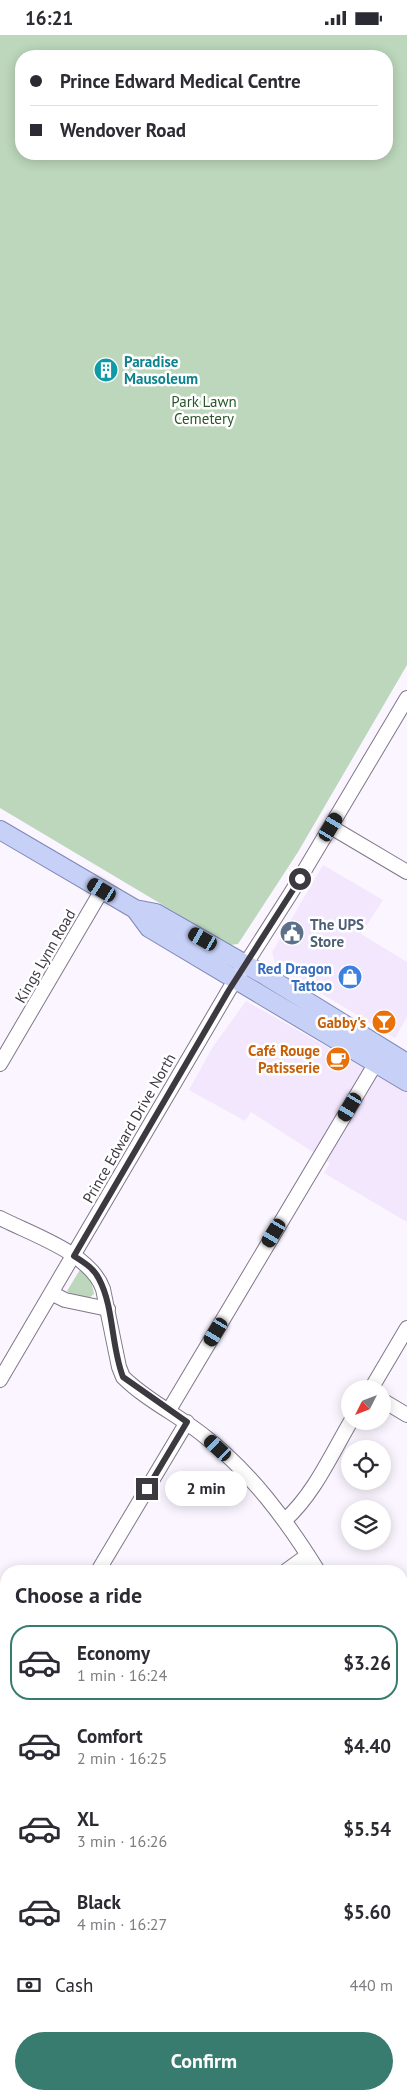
<!DOCTYPE html>
<html lang="en">
<head>
<meta charset="utf-8">
<style>
	body { margin:0; font-family:"PT Sans",sans-serif; background:#f2f2f3; color:#2b2b33; height:100vh; display:flex; flex-direction:column; font-size:19px; white-space:nowrap }
	* { box-sizing:border-box; margin:0 }
	p { font-size:16px; color:#7c7c81 }
	.icon { flex:none; width:28px; height:28px; fill:none; stroke:currentColor; stroke-width:2; stroke-linecap:round; stroke-linejoin:round }
	.map { position:relative; flex:1; overflow:hidden }
	.details { position:absolute; left:0px; top:1530px; width:408px; height:535px; display:flex; flex-direction:column; background:#fff; border-radius:20px 20px 0 0; box-shadow:0 2px 12px #0003 }
	.details>* { flex:none }
	.banner { position:absolute; left:15px; top:15px; width:378px; height:110px; border-radius:20px; box-shadow:0 2px 12px #0003; display:grid; align-content:center; height:110px; padding:0 15px; background:#fff }
	.needle { width:32px; rotate:228deg }
	.controls { position:absolute; left:341px; top:1345px; display:grid; gap:10px }
	.controls a { display:grid; place-items:center; width:50px; height:50px; border-radius:50%; background:#fff; box-shadow:0 2px 12px #0003; font-size:25px }
	.end { position:absolute; width:22px; height:22px; margin:-11px; border:6px solid #3d3941; background:#fff; box-shadow:0 0 0 2px #fff }
	.from { border-radius:50% }
	.bubble { position:absolute; height:35px; border-radius:18px; background:#fff; box-shadow:0 2px 12px #0003; font-size:16px; font-weight:700; line-height:35px; text-align:center }
	.car { position:absolute; width:15px; height:30px; margin:-15px -8px; border-radius:6px; box-shadow:0 0 4px 1px #0007; background:linear-gradient(#222 24%,#8ab4d8 0 40%,#222 0 76%,#8ab4d8 0 86%,#222 0) }
	.banner b { display:flex; align-items:center; gap:18px; height:48px; font-size:19px }
	.banner b+b { border-top:1px solid #e1e1e2 }
	.banner i { width:12px; height:12px; background:#2b2b33 }
	ul { padding:0; list-style:none }
	li { display:flex; align-items:center; gap:15px; height:75px; margin:0 10px 8px; padding:0 5px; border:2px solid transparent; border-radius:20px }
	li div { flex:1 }
	li b { display:block; font-size:19px }
	li em { font-style:normal; font-weight:700 }
	li.on { border-color:#387c6f }
	li>.icon { width:45px; height:45px; stroke-width:1.5 }
	h2 { padding:0 15px; font-size:22px; line-height:60px }
	.pay { display:flex; align-items:center; gap:12px; height:55px; padding:0 15px; font-size:19px }
	.pay p { margin-inline-start:auto }
	.primary-button { display:flex; gap:10px; margin-top:auto; padding:10px 15px }
	.primary-button a { flex:1; height:58px; border-radius:30px; background:#387c6f; color:#fff; font-size:20px; font-weight:700; line-height:58px; text-align:center }
	.status { display:flex; justify-content:space-between; align-items:center; height:35px; padding:0 25px; background:#fff; direction:ltr }
	.status svg { height:14px; fill:currentColor }
	.map>svg:first-child { display:block }
	.built { fill:#f3e7fd }
	.green { fill:#bcd7bb; fill-rule:evenodd }
	.lines { fill:none; stroke-linecap:round; stroke-linejoin:round }
	.minor-casing { stroke:#81778a; stroke-width:16 }
	.major-casing { stroke:#7e88b5; stroke-width:20 }
	.minor { stroke:#fff; stroke-width:14 }
	.major { stroke:#c7d1f8; stroke-width:18 }
	.route { stroke:#3d3941; stroke-width:6 }
	.labels { text-anchor:middle; dominant-baseline:central; stroke-width:5; stroke-linejoin:round; paint-order:stroke }
	.culture-label { font-size:15px; font-weight:bold; fill:#0d838f; stroke:#fff; text-anchor:start }
	.park-label { font-size:15px; fill:#285729; stroke:#fff }
	.service-label { font-size:15px; font-weight:bold; fill:#4e5e75; stroke:#fff; text-anchor:start }
	.street-label { font-size:15px; fill:#3d3941; stroke:#fff }
	.shop-label { font-size:15px; font-weight:bold; fill:#366cbe; stroke:#fff; text-anchor:end }
	.food-label { font-size:15px; font-weight:bold; fill:#c56008; stroke:#fff; text-anchor:end }
</style>
</head>
<body>
<div class="status"><b>16:21</b><svg viewBox="0 0 49 12"><path d="M0 12V9h3v3zM5 12V6h3v6zM10 12V3h3v9zM15 12V0h3v12zM26 1h20v11H26zM47 4h2v5h-2z"/></svg></div>
<div class="map">
<svg width="407" height="2065" viewBox="0 0 407 2065">
	<rect width="100%" height="100%" fill="#faf5fe"/>
	<path class="built" d="M 323,830 L 383,865 L 361,899 L 407,927 L 407,982 L 395,1003 L 276,931 L 272,917 Z
		M 246,966 L 407,1057 L 407,1187 L 324,1138 L 330,1128 L 251,1077 L 245,1086 L 189,1055 L 212,1013 Z"/>
	<path class="green" d="M 0,0 L 407,0 L 407,630 L 298,817 L 238,909 L 230,910 L 0,773 ZM 21,21 L 386,21 L 386,119 L 21,119 Z
		M 81,1233 C 89,1242 92,1247 94,1259 L 89,1263 L 71,1259 L 67,1256 Z"/>
	<g class="lines">
		<defs>
			<path id="minor" d="M 331,792 L 407,837
				M 0,1029 L 102,855
				M 0,1183 C 33,1200 90,1218 103,1254 L 119,1332 L 123,1342 C 146,1365 178,1380 203,1400 C 251,1437 287,1486 318,1536
				M 51,1258 L 65,1265 L 108,1274
				M 0,1345 L 229,955 L 291,858 L 407,663
				M 371,1354 L 407,1293
				M 382,1365 L 407,1380
				M 169,1375 L 380,1021
				M 285,1485 C 314,1459 331,1420 351,1386
				M 98,1536 L 187,1387
				M 286,1536 L 308,1520
				M 401,1619 L 407,1609
				M 401,1670 L 407,1677
				M 0,1702 L 6,1692
				M 0,1787 L 6,1800
				M 0,1948 L 6,1945
				M 401,1976 L 407,1966
				M 401,2005 L 407,2009
				M 108,2059 L 109,2065
				M 157,2065 L 161,2059
				M 349,2065 L 352,2059"/>
			<path id="major" d="M 0,795 L 135,874 L 156,878 L 266,941 L 407,1028
				M 135,874 L 149,893 L 407,1047"/>
		</defs>
		<use href="#minor" class="minor-casing"/>
		<use href="#major" class="major-casing"/>
		<use href="#minor" class="minor"/>
		<use href="#major" class="major"/>
	</g>
	<g class="lines">
		<path class="route" d="M 147,1454 L 187,1387 L 123,1342 C 111,1311 114,1272 99,1244 C 94,1233 83,1227 74,1221 L 229,955 L 300,844"/>
	</g>
	<defs>
		<symbol id="building-disc" viewBox="-11 -11 22 22"><circle r="9.5" fill="#0f9aa8" stroke="#fff"/><path d="M-4-6H4V6H1V3H-1V6H-4ZM-2.5-4.3h1.7v1.8h-1.7ZM.8-4.3h1.7v1.8H.8ZM-2.5-1h1.7V.8h-1.7ZM.8-1h1.7V.8H.8Z" fill="#fff"/></symbol>
		<symbol id="civic-disc" viewBox="-11 -11 22 22"><circle r="9.5" fill="#5c6f8a" stroke="#fff"/><path d="M-.6-6.5H3V-4.5H.6V-3L4-1V1h2V6H-6V1h2V-1L-.6-3ZM-1.2 2.5V6h2.4V2.5Z" fill="#fff"/></symbol>
		<symbol id="shop-disc" viewBox="-11 -11 22 22"><circle r="9.5" fill="#3f7fe0" stroke="#fff"/><path d="M-5-2.5h2.3a2.7 3.5 0 0 1 5.4 0H5L5.5 6h-11ZM-1.5-2.5h3a1.5 2.3 0 0 0-3 0Z" fill="#fff"/></symbol>
		<symbol id="bar-disc" viewBox="-11 -11 22 22"><circle r="9.5" fill="#e8710a" stroke="#fff"/><path d="M-6-5H6L.8 .8V4.5H3.5V6h-7V4.5H-.8V.8Z" fill="#fff"/></symbol>
		<symbol id="cafe-disc" viewBox="-11 -11 22 22"><circle r="9.5" fill="#e8710a" stroke="#fff"/><path d="M-5.5-4.5H6V0H3Q3 3.5 0 3.5H-2.5Q-5.5 3.5-5.5 0ZM3-3.2v2h1.7v-2ZM-6 4.5H4V6H-6Z" fill="#fff"/></symbol>
	</defs>
	<g fill-rule="evenodd">
		<use href="#building-disc" x="92" y="321" width="28" height="28"/>
		<use href="#civic-disc" x="278" y="884" width="28" height="28"/>
		<use href="#shop-disc" x="336" y="928" width="28" height="28"/>
		<use href="#bar-disc" x="370" y="973" width="28" height="28"/>
		<use href="#cafe-disc" x="324" y="1010" width="28" height="28"/>
	</g>
	<g class="labels">
		<g class="culture-label">
			<text x="124" y="326">Paradise<tspan x="124" dy="17">Mausoleum</tspan></text>
		</g>
		<g class="park-label">
			<text x="204" y="366">Park Lawn<tspan x="204" dy="17">Cemetery</tspan></text>
		</g>
		<g class="service-label">
			<text x="310" y="889">The UPS<tspan x="310" dy="17">Store</tspan></text>
		</g>
		<g class="street-label">
			<text transform="translate(45 921) rotate(-60)">Kings Lynn Road</text>
			<text transform="translate(129 1093) rotate(-60)">Prince Edward Drive North</text>
		</g>
		<g class="shop-label">
			<text x="332" y="933">Red Dragon<tspan x="332" dy="17">Tattoo</tspan></text>
		</g>
		<g class="food-label">
			<text x="366" y="987">Gabby's</text>
			<text x="320" y="1015">Café Rouge<tspan x="320" dy="17">Patisserie</tspan></text>
		</g>
	</g>
</svg>
<div class="controls">
<a><svg class="needle" viewBox="-14 -14 28 28"><path d="M0-13l5 13h-10z" fill="#e53935"/><path d="M0 13l5-13h-10z" fill="#7c7c81"/></svg></a>
<a><svg class="icon" aria-label="locate" viewBox="0 0 24 24"><circle cx="12" cy="12" r="6"/><path d="M12 2v4M12 18v4M2 12h4M18 12h4"/></svg></a>
<a><svg class="icon" aria-label="layers" viewBox="0 0 24 24"><path d="M12 4l9 5-9 5-9-5zM3 14l9 5 9-5"/></svg></a>
</div>
<i class="end from" style="left:300px;top:844px"></i>
<i class="end" style="left:147px;top:1454px"></i>
<div class="bubble" style="left:165px;top:1436px;width:82px">2 min</div>
<i class="car" style="left:331px;top:792px;rotate:31deg"></i>
<i class="car" style="left:102px;top:855px;rotate:301deg"></i>
<i class="car" style="left:203px;top:904px;rotate:300deg"></i>
<i class="car" style="left:350px;top:1072px;rotate:211deg"></i>
<i class="car" style="left:274px;top:1198px;rotate:211deg"></i>
<i class="car" style="left:216px;top:1297px;rotate:211deg"></i>
<i class="car" style="left:218px;top:1413px;rotate:313deg"></i>
<div class="banner">
<b><i class="from"></i>Prince Edward Medical Centre</b>
<b><i></i>Wendover Road</b>
</div>
<section class="details">
<h2>Choose a ride</h2>
<ul>
<li class="on"><svg class="icon" aria-label="car" viewBox="0 0 24 24"><path d="M5 17H2v-5l4-1 3-4h7l3 4 3 1v5h-3M9 17h6M6 11h13"/><circle cx="7" cy="17" r="2"/><circle cx="17" cy="17" r="2"/></svg><div><b>Economy</b><p>1 min · 16:24</p></div><em>$3.26</em></li>
<li><svg class="icon" aria-label="car" viewBox="0 0 24 24"><path d="M5 17H2v-5l4-1 3-4h7l3 4 3 1v5h-3M9 17h6M6 11h13"/><circle cx="7" cy="17" r="2"/><circle cx="17" cy="17" r="2"/></svg><div><b>Comfort</b><p>2 min · 16:25</p></div><em>$4.40</em></li>
<li><svg class="icon" aria-label="car" viewBox="0 0 24 24"><path d="M5 17H2v-5l4-1 3-4h7l3 4 3 1v5h-3M9 17h6M6 11h13"/><circle cx="7" cy="17" r="2"/><circle cx="17" cy="17" r="2"/></svg><div><b>XL</b><p>3 min · 16:26</p></div><em>$5.54</em></li>
<li><svg class="icon" aria-label="car" viewBox="0 0 24 24"><path d="M5 17H2v-5l4-1 3-4h7l3 4 3 1v5h-3M9 17h6M6 11h13"/><circle cx="7" cy="17" r="2"/><circle cx="17" cy="17" r="2"/></svg><div><b>Black</b><p>4 min · 16:27</p></div><em>$5.60</em></li>
</ul>
<div class="pay"><svg class="icon" aria-label="cash" viewBox="0 0 24 24"><path d="M3 7h18v10H3z"/><circle cx="12" cy="12" r="2"/></svg>Cash<p>440 m</p></div>
<div class="primary-button"><a>Confirm</a></div>
</section>
</div>
</body>
</html>
